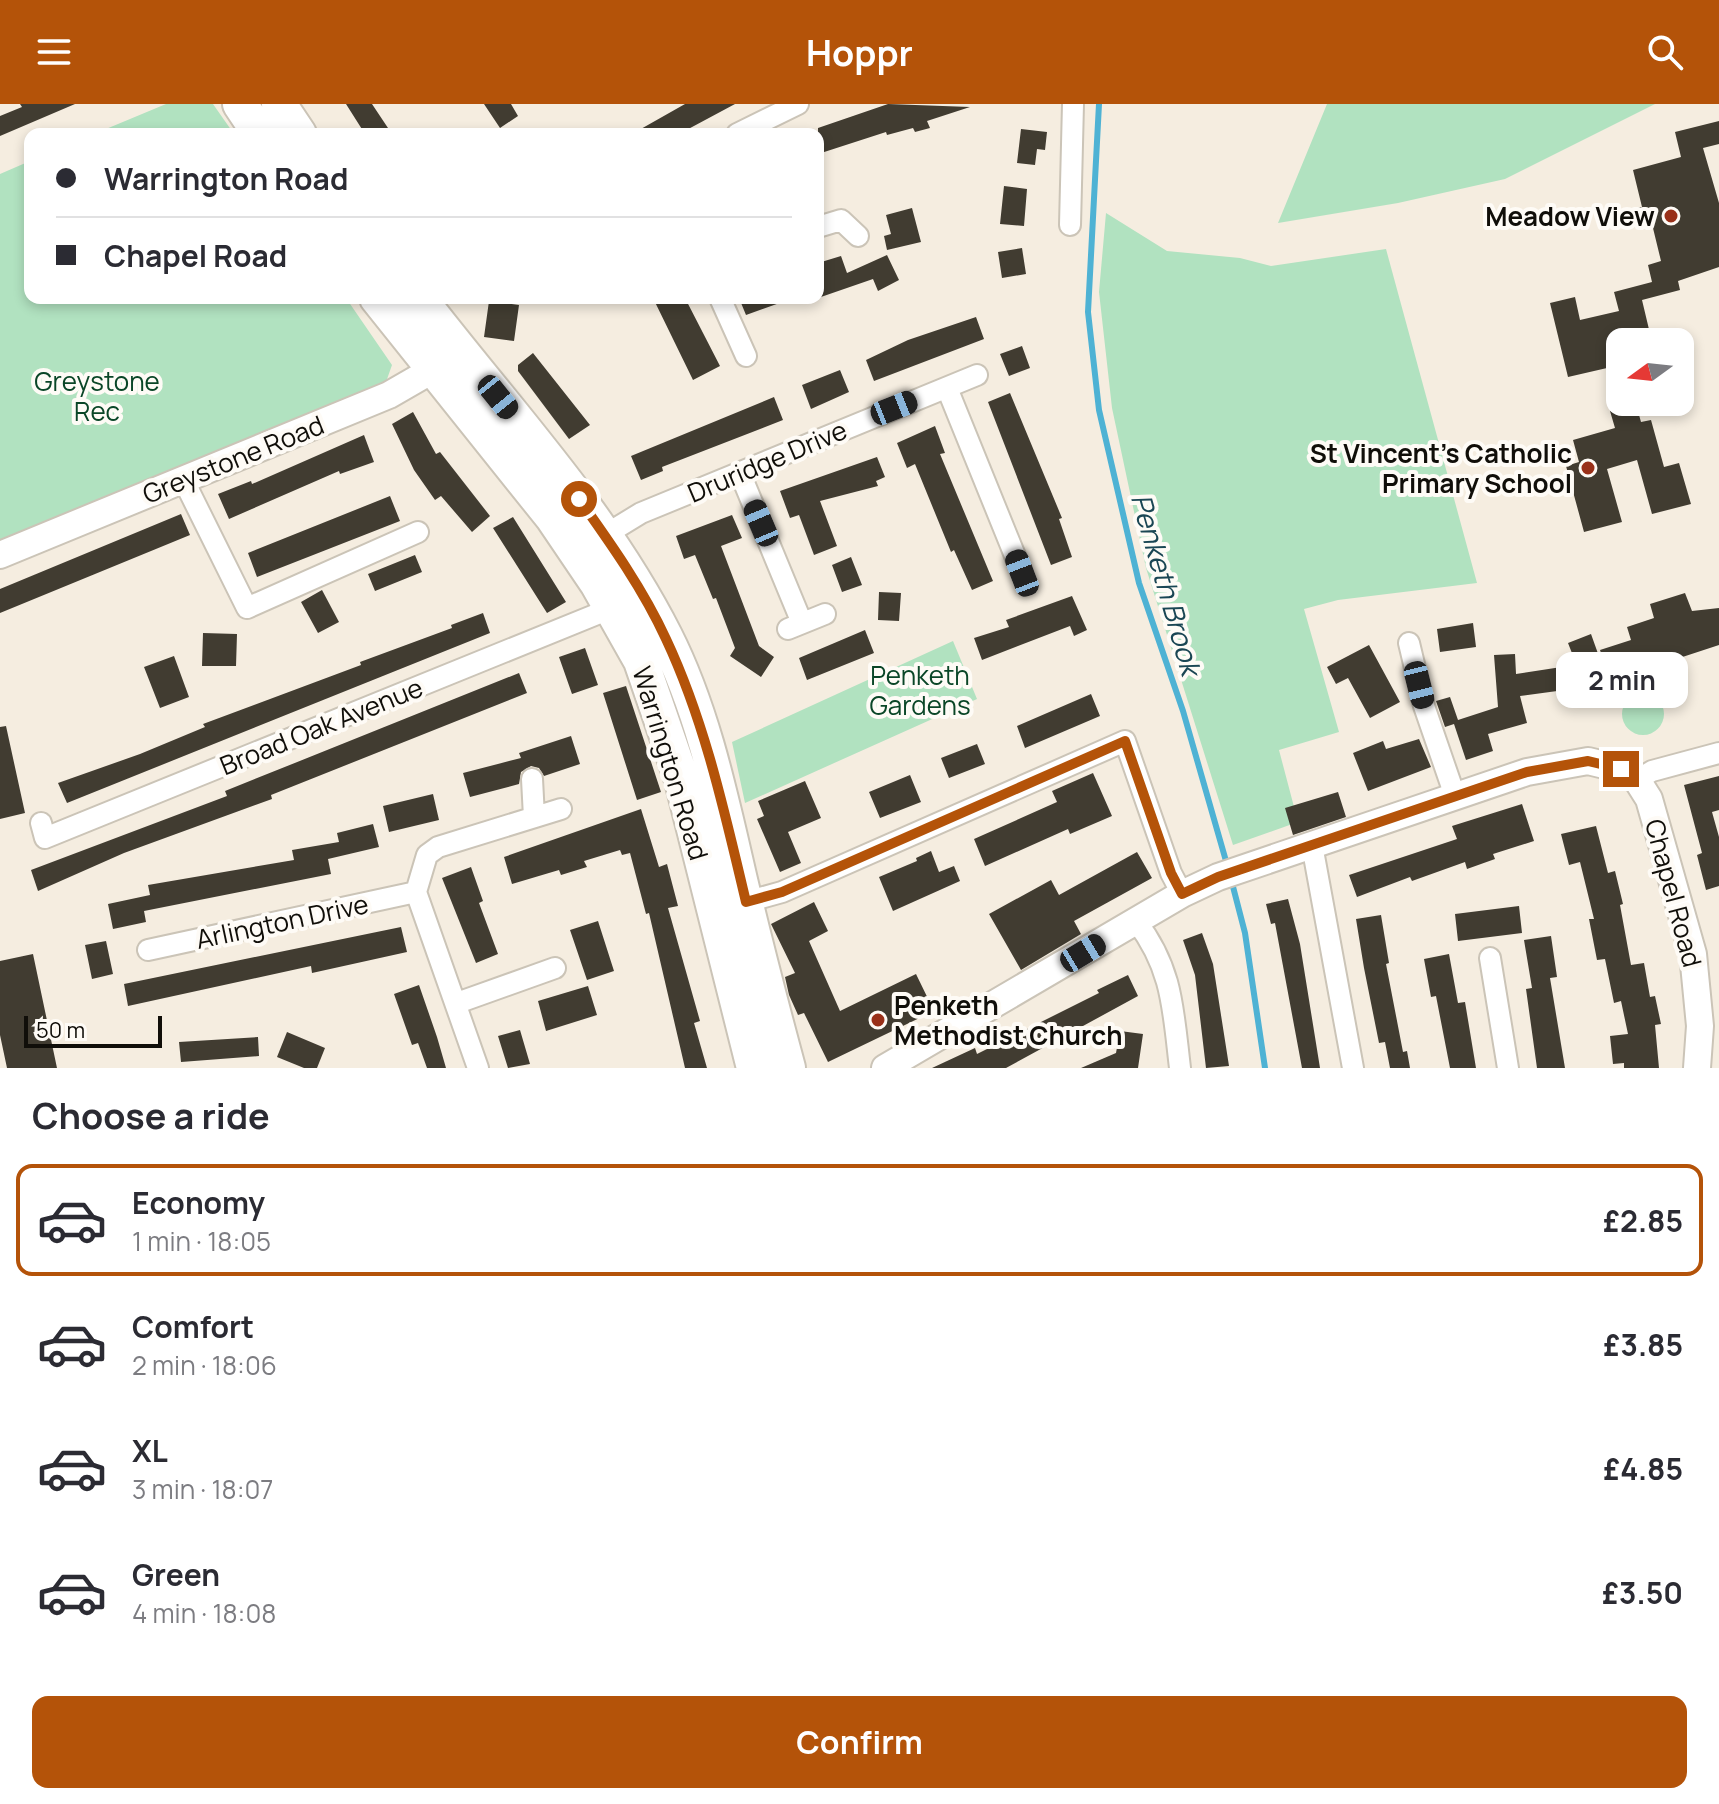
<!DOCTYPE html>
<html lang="en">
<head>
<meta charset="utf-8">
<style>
	body { margin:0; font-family:Manrope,sans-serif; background:#f7f7f7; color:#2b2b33; height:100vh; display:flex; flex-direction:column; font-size:30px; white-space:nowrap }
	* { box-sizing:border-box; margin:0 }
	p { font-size:26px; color:#7c7c81 }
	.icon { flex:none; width:44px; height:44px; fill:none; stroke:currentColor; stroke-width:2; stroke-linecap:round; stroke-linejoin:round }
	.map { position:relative; height:964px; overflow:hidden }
	.panel { display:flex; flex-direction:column; background:#fff; flex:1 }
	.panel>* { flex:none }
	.top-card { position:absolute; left:24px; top:24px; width:800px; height:176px; border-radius:16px; box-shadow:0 4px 12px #0003; display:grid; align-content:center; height:176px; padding:0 32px; background:#fff }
	.needle { width:52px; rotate:255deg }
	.buttons { position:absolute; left:1606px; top:224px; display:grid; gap:16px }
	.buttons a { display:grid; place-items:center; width:88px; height:88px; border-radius:16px; background:#fff; box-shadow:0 4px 12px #0003; font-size:40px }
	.scale { position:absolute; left:24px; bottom:20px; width:138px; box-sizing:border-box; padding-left:8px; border:4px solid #100e09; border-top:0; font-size:22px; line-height:28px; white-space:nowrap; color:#100e09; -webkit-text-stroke:6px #fefbf6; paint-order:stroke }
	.end { position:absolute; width:36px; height:36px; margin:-18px; border:10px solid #b45309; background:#fff; box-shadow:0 0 0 4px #fff }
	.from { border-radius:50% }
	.bubble { position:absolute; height:56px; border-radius:16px; background:#fff; box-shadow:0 4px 12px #0003; font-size:26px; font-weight:700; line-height:56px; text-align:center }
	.car { position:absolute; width:24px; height:48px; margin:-24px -12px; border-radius:10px; box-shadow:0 0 6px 2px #0007; background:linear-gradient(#222 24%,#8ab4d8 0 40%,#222 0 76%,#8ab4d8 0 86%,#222 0) }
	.top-card b { display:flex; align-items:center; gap:28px; height:76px; font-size:30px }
	.top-card b+b { border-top:2px solid #e1e1e2 }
	.top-card i { width:20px; height:20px; background:#2b2b33 }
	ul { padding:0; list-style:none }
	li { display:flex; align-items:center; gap:24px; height:112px; margin:0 16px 12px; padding:0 16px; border:4px solid transparent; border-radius:16px }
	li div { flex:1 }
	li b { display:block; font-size:30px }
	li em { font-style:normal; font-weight:700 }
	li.active { border-color:#b45309 }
	li>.icon { width:72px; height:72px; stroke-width:1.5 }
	h2 { padding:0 32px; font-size:36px; line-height:96px }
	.action { display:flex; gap:16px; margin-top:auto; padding:16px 32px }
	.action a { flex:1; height:92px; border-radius:16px; background:#b45309; color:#fff; font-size:32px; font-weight:700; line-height:92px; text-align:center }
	header { display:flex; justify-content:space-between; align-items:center; height:104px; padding:0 32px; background:#b45309; color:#fff; font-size:36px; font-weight:700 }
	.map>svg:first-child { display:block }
	.green { fill:#b1e2c0 }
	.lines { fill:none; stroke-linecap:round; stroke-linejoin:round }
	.stream { stroke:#4eb2d4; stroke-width:6 }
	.building { fill:#413c31 }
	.minor-casing { stroke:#cbc4b7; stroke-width:24 }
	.tertiary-casing { stroke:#cbc4b7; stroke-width:30 }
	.primary-casing { stroke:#cbc4b7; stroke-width:38 }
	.minor { stroke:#fff; stroke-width:20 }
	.tertiary { stroke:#fff; stroke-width:26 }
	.primary { stroke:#fff; stroke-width:34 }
	.route { stroke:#b45309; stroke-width:10 }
	.poi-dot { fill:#993019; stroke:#fefbf6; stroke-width:3 }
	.labels { text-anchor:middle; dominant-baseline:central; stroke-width:8; stroke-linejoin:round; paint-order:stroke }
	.poi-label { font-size:26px; font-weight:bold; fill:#100e09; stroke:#fefbf6; text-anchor:end }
	.park-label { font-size:26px; fill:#0a4627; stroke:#fefbf6 }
	.street-label { font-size:26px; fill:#100e09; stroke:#fefbf6 }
	.water-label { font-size:28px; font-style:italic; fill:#1a4654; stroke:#fefbf6 }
</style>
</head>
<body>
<header><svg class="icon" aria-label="menu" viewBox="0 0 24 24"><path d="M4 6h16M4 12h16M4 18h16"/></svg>Hoppr<svg class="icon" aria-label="search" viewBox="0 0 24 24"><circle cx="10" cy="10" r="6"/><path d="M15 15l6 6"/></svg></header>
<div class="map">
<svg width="1719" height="964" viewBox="0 0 1719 964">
	<rect width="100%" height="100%" fill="#f5ede0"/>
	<path class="green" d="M 166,0 L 213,0 L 234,30 L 94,30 Z
		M 1327,0 L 1655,0 L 1505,75 L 1398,99 L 1278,119 Z
		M 30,57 L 30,194 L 346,194 L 392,261 L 386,278 L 0,436 L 0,70 Z
		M 1106,109 L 1167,147 L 1240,154 L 1271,162 L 1386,145 L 1477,479 L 1338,496 L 1304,505 L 1339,628 L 1279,646 L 1298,718 L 1233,741 L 1146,464 L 1112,304 L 1099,188 Z
		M 953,537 L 977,595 L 745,699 L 732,638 Z
		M1622 610a21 21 0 1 1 42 0a21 21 0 1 1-42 0Z"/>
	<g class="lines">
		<path class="stream" d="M 1099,0 L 1088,208 L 1099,306 L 1139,479 L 1183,607 L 1228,764
			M 1231,775 L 1245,829 L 1265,964"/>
	</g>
	<path class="building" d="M 20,0 L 75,0 L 0,32 L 0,12 L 22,3 Z
		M 346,0 L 372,0 L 392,30 L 365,30 Z
		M 484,0 L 511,0 L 518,12 L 500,24 Z
		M 685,0 L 735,0 L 679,30 L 632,30 Z
		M 888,0 L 970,3 L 927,17 L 930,24 L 915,28 L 913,24 L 887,31 L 886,28 L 818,50 L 818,24 Z
		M 1719,17 L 1719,40 L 1703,44 L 1719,99 L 1719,163 L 1678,177 L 1680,186 L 1642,196 L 1652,238 L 1620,238 L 1620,261 L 1568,273 L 1550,199 L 1575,193 L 1580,216 L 1619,207 L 1614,188 L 1652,178 L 1648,161 L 1661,157 L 1652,120 L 1642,122 L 1638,104 L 1642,103 L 1633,66 L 1681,53 L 1675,28 Z
		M 1021,25 L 1047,28 L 1045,46 L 1037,45 L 1035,61 L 1017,59 Z
		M 1004,82 L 1027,85 L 1024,122 L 1000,120 Z
		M 912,104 L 921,138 L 887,146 L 884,132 L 891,130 L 886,111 Z
		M 1022,144 L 1026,170 L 1002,174 L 998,148 Z
		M 887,151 L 899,176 L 878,187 L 873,175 L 818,194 L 818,159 L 841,152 L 847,169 Z
		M 653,194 L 685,194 L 720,262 L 693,276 Z
		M 739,194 L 788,194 L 788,196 L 746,211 Z
		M 489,197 L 519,201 L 514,237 L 484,233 Z
		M 976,213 L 984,235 L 874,277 L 866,256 L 908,236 Z
		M 1022,242 L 1030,264 L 1009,272 L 1000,250 Z
		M 533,249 L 590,321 L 569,335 L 518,267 L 518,261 Z
		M 840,266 L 849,288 L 811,305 L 802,281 Z
		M 1010,289 L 1062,414 L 1059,415 L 1072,453 L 1051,461 L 988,298 Z
		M 774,293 L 783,316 L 662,363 L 663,367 L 641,376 L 631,352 Z
		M 1636,300 L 1641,318 L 1651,316 L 1664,363 L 1679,359 L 1691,400 L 1652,410 L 1637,356 L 1607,365 L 1622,418 L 1584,428 L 1566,362 L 1579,358 L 1573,336 L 1615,324 L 1610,307 Z
		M 413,308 L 436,350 L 440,348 L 490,412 L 472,428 L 441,392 L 435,396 L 414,366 L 392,320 Z
		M 935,322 L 945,349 L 940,350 L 993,477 L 972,486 L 954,446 L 951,448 L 915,360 L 907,364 L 897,339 Z
		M 364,331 L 374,358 L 340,370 L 339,367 L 229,415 L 218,390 L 251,377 L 252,380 Z
		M 877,353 L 885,373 L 876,377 L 878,382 L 820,397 L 837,442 L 814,451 L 799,411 L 790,414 L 780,387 Z
		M 390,392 L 400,417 L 257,473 L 248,449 Z
		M 181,410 L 190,431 L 0,509 L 0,485 Z
		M 732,411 L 742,434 L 721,442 L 759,542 L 774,553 L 761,573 L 730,552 L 735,544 L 716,494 L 713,495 L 695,451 L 684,455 L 676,432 Z
		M 513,413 L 566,498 L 547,509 L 493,424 Z
		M 415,451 L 422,468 L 375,487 L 368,470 Z
		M 851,453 L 862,481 L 842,488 L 832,461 Z
		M 322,486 L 339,518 L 318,529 L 301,498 Z
		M 879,488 L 901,489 L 899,517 L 878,516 Z
		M 1685,489 L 1692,507 L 1719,504 L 1719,541 L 1652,563 L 1654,569 L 1612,583 L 1600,546 L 1631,536 L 1627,523 L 1654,514 L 1650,500 Z
		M 1072,492 L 1087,526 L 1074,532 L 1070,522 L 982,556 L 974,534 L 1009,523 L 1006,516 Z
		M 483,509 L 490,529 L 67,699 L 58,679 L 140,650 L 205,623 L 203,620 L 361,561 L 360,558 L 452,524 L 451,521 Z
		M 1473,519 L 1476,543 L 1440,548 L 1437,525 Z
		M 865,526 L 874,549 L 807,576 L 799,554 Z
		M 203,529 L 237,530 L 236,562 L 202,562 Z
		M 1591,530 L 1601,558 L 1579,567 L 1568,539 Z
		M 1369,541 L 1400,598 L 1370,614 L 1348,574 L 1336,580 L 1327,563 Z
		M 585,544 L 598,581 L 572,590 L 559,553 Z
		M 1515,550 L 1516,570 L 1568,562 L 1572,585 L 1520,592 L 1527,619 L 1488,630 L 1493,647 L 1466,656 L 1454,620 L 1445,623 L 1436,597 L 1450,593 L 1458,616 L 1498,603 L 1494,551 Z
		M 174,552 L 189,593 L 160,604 L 144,563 Z
		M 519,569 L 527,589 L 271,691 L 272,695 L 124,749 L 38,787 L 31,766 L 227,692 L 225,687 Z
		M 626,582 L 661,688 L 637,696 L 603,589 Z
		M 1091,590 L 1100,612 L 1025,644 L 1017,622 Z
		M 6,622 L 25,709 L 0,715 L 0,623 Z
		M 571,632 L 580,660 L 544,672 L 539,664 L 531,662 L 521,668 L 519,680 L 470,693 L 463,669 L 521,654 L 519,649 Z
		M 1419,635 L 1431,663 L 1368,687 L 1353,649 L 1383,637 L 1386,645 Z
		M 977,640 L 985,660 L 949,674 L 941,654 Z
		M 1093,669 L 1112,712 L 1070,730 L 1068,725 L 985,762 L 974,735 L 1057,698 L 1052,687 Z
		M 910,671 L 921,698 L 880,714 L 869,688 Z
		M 1719,672 L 1719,706 L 1712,708 L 1719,733 L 1719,782 L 1706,786 L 1697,751 L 1702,749 L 1684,681 Z
		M 805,677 L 821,714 L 788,728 L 801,759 L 780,768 L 757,715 L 764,712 L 758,697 Z
		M 1338,688 L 1346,713 L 1293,731 L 1285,704 Z
		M 433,690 L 439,716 L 389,728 L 383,702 Z
		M 1522,700 L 1534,737 L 1493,750 L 1495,755 L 1467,765 L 1465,758 L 1412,777 L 1410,773 L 1357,793 L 1349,771 L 1457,735 L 1452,722 Z
		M 641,705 L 659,763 L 667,760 L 678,802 L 668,804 L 700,917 L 694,919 L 707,964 L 685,964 L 649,809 L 646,810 L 630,749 L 622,751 L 620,746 L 584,757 L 587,763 L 561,771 L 559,766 L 512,780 L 504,753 Z
		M 373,720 L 379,743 L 328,755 L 331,770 L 144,807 L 146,818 L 113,825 L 108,800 L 150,791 L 148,781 L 294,756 L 292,746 L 339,738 L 337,729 Z
		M 1596,722 L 1608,769 L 1615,767 L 1623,800 L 1620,801 L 1631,861 L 1644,859 L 1650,893 L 1655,892 L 1661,920 L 1655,921 L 1659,964 L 1624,964 L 1624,959 L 1613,960 L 1610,932 L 1628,930 L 1621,897 L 1614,899 L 1605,855 L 1597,856 L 1589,815 L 1594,815 L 1580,758 L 1569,761 L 1561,730 Z
		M 931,747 L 939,768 L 954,762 L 960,777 L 893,807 L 879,773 L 917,757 L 916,754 Z
		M 1137,748 L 1152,774 L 1074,817 L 1081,830 L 1021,866 L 989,810 L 1051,776 L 1059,791 Z
		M 471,763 L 483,797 L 479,799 L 498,850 L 476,859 L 442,774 Z
		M 1288,795 L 1300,840 L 1320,964 L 1302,964 L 1275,819 L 1271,820 L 1266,800 Z
		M 814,798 L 828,827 L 809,837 L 840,907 L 916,870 L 934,907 L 828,958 L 804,909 L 798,911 L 789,891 L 785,873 L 795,869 L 771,820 Z
		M 1519,802 L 1522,829 L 1458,837 L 1455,810 Z
		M 1381,811 L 1389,859 L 1386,860 L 1403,948 L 1407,947 L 1410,964 L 1390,964 L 1385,938 L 1379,939 L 1364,864 L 1356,815 Z
		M 598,817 L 614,867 L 587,876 L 570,826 Z
		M 401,823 L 407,848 L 312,869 L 311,862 L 128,902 L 124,880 Z
		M 1202,829 L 1213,860 L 1229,962 L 1206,964 L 1195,871 L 1183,836 Z
		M 1551,832 L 1557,873 L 1550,874 L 1565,964 L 1537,964 L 1526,885 L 1532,884 L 1524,836 Z
		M 106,837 L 113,870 L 92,875 L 85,841 Z
		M 33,850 L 57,964 L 7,964 L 0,931 L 0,857 Z
		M 1449,850 L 1458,899 L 1465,898 L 1476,964 L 1450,964 L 1436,892 L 1431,893 L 1424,855 Z
		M 1128,871 L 1138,892 L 1006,964 L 932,964 L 975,944 L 977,950 L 1099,889 L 1097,886 Z
		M 419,881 L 437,933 L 446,964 L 427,964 L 418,939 L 412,941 L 394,890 Z
		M 588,882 L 597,911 L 546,927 L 538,897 Z
		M 520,926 L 530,960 L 508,964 L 498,932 Z
		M 1120,927 L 1143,930 L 1138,964 L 1081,964 L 1116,949 Z
		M 287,928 L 325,944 L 317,964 L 304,964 L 277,953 Z
		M 258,933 L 259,952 L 181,958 L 179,938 Z"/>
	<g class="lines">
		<defs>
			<path id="minor" d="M 737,30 L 798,0
				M 1070,121 L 1073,0
				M 818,123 L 841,116 L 858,132
				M 720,194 L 746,252
				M 947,284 L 1022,469
				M 740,369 L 802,519
				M 183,375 L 247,504 L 418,428
				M 605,431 L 641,409 L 977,271
				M 788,525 L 825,510
				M 1409,539 L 1424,602 L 1455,692
				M 532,675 L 534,713
				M 1637,676 L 1652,667 L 1719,649
				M 41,719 L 45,734 L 612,504
				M 1312,741 L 1353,964
				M 746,798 L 782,788 L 1125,637 L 1171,769 L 1182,790
				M 1136,817 C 1173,865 1173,906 1180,964
				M 148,846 L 416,788
				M 1490,854 L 1508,964
				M 457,899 L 555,864
				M 478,964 L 416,788 L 427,751 L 438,743 L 561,705"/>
			<path id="tertiary" d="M 0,451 L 389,291 L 448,257
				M 885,964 L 1182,790 L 1218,773 L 1527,668 L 1588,657 L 1621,665 L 1637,676 L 1649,695 L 1693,850 L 1700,922 L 1697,964"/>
			<path id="primary" d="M 240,0 L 260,30
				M 279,0 L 299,30
				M 377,194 L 553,414 L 597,479 L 641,557 L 681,673 L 754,964
				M 419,194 C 504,305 601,406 665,532 C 703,607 721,694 740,776 C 755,839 771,901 788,964"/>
		</defs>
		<use href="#minor" class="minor-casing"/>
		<use href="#tertiary" class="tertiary-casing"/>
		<use href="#primary" class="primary-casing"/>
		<use href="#minor" class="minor"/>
		<use href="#tertiary" class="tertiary"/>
		<use href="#primary" class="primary"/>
	</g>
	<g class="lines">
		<path class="route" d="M 579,395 C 611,440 643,485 666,535 C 705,618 725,710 746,798 L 782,788 L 1125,637 L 1171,769 L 1182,790 L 1218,773 L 1527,668 L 1588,657 L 1621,665"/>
	</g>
	<g class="poi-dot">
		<circle cx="1671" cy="112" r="8"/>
		<circle cx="1588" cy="364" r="8"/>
		<circle cx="878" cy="916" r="8"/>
	</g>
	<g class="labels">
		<g class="poi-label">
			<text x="1655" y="112">Meadow View</text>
			<text x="1572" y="349">St Vincent's Catholic<tspan x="1572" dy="30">Primary School</tspan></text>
			<text x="894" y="901" text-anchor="start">Penketh<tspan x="894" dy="30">Methodist Church</tspan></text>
		</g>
		<g class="park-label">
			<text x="97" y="277">Greystone<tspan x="97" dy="30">Rec</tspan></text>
			<text x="920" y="571">Penketh<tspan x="920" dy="30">Gardens</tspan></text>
		</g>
		<g class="street-label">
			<text transform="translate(233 355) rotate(-22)">Greystone Road</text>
			<text transform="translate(767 357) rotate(-23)">Druridge Drive</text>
			<text transform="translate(321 622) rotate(-22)">Broad Oak Avenue</text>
			<text transform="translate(671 659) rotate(73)">Warrington Road</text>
			<text transform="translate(1674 789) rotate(75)">Chapel Road</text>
			<text transform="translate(282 817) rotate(-12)">Arlington Drive</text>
		</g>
		<g class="water-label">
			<text transform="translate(1167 480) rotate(74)">Penketh Brook</text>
		</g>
	</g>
</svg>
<div class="buttons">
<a><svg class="needle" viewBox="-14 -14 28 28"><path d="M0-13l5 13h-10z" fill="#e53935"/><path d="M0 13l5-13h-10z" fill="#7c7c81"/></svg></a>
</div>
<div class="scale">50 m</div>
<i class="end from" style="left:579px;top:395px"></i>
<i class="end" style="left:1621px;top:665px"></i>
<div class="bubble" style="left:1556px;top:548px;width:132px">2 min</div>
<i class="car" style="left:498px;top:293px;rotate:141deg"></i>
<i class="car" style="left:894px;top:304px;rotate:68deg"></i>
<i class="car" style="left:761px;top:419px;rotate:337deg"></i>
<i class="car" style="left:1022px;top:469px;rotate:339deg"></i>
<i class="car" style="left:1419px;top:581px;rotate:166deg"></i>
<i class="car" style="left:1083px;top:849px;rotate:59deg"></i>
<div class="top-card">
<b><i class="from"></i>Warrington Road</b>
<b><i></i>Chapel Road</b>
</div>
</div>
<section class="panel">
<h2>Choose a ride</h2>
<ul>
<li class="active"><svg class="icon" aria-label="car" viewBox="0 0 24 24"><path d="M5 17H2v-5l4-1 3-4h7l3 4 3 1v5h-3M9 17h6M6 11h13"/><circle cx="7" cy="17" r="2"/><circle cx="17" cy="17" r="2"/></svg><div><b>Economy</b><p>1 min · 18:05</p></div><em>£2.85</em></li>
<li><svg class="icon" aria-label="car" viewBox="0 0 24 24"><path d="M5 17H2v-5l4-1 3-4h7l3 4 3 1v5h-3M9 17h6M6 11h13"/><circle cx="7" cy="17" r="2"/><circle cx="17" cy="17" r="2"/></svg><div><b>Comfort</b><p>2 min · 18:06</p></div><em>£3.85</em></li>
<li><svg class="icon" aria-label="car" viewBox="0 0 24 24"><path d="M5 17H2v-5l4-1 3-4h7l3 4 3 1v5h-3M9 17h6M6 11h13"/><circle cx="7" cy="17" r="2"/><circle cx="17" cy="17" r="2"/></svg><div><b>XL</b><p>3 min · 18:07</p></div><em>£4.85</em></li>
<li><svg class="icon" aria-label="car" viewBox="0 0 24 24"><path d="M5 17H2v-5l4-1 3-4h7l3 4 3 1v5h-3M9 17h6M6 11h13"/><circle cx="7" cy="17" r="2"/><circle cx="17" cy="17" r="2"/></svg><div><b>Green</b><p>4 min · 18:08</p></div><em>£3.50</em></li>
</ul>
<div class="action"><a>Confirm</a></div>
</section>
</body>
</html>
